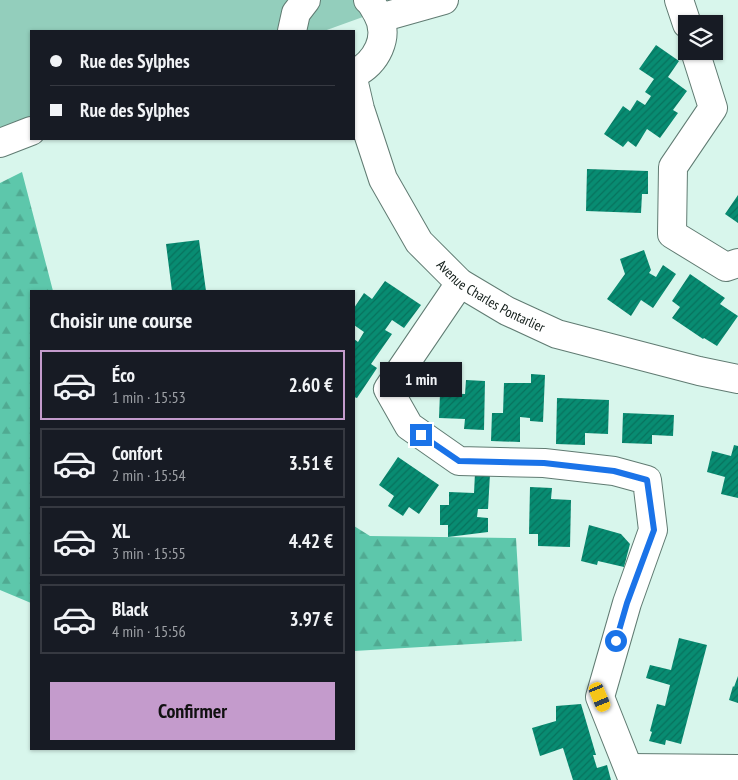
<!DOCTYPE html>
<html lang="fr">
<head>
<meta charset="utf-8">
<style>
	body { margin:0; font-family:"PT Sans Narrow",sans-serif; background:#20242c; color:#f1f3f6; height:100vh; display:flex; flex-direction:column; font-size:19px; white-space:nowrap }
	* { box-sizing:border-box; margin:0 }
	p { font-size:16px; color:#9ea1a6 }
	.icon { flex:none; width:28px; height:28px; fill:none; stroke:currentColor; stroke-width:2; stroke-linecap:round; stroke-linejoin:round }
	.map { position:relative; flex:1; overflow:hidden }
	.side { position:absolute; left:30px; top:290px; width:325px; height:460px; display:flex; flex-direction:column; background:#171b24; border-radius:0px; box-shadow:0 1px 4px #0004 }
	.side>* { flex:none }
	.guide { position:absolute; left:30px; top:30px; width:325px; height:110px; border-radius:0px; box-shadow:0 1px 4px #0004; display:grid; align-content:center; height:110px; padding:0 20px; background:#171b24 }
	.buttons { position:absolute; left:678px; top:15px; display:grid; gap:10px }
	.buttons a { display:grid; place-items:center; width:45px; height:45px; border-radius:0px; background:#171b24; box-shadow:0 1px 4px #0004; font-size:25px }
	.end { position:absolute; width:22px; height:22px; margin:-11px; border:6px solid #1a73e8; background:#fff; box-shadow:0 0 0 2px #fff }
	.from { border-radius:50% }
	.bubble { position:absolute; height:35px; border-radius:0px; background:#171b24; box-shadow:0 1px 4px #0004; font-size:16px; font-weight:800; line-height:35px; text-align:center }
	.car { position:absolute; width:15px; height:30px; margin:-15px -8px; border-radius:6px; box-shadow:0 0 4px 1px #0007; background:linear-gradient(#f5c518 24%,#345 0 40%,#f5c518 0 76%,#345 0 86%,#f5c518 0) }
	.guide b { display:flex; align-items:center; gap:18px; height:48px; font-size:19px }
	.guide b+b { border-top:1px solid #363941 }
	.guide i { width:12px; height:12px; background:#f1f3f6 }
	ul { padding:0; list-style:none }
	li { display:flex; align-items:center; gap:15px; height:70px; margin:0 10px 8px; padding:0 10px; border:2px solid #363941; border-radius:0px }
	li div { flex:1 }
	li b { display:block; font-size:19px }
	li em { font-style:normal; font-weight:800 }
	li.selected { border-color:#c49bcc }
	li>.icon { width:45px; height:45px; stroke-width:1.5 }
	h2 { padding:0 20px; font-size:22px; line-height:60px }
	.button { display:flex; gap:10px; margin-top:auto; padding:10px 20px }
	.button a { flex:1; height:58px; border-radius:0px; background:#c49bcc; color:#111; font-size:20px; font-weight:800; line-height:58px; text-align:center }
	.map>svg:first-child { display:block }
	.grass { fill:#93cebc }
	.forest { fill:url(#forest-firs) }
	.building { fill:url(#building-hatch) }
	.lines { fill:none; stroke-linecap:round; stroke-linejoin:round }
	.street-casing { stroke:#607b72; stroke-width:30 }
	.secondary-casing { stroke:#607b72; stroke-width:30 }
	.street { stroke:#fff; stroke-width:28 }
	.secondary { stroke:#fff; stroke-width:28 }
	.route { stroke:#1a73e8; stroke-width:6 }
	.labels { text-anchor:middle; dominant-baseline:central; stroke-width:5; stroke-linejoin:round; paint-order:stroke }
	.street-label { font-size:14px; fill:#101b17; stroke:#f3fffa }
</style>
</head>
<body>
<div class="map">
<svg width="738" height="780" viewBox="0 0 738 780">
	<defs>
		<pattern id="forest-firs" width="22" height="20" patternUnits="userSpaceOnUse" patternTransform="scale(1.25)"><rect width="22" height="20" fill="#5dc7ab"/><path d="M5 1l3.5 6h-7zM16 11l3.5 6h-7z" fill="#50aa92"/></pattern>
		<pattern id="building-hatch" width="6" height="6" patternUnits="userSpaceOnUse" patternTransform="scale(1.25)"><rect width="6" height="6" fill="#088c72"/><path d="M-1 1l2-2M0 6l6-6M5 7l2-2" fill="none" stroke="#07725d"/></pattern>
	</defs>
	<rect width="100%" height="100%" fill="#d8f6ec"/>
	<path class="grass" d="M 0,0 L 410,0 L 324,31 L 31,31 L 31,138 L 0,149 Z"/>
	<path class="forest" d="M 22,172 L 53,291 L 31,291 L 31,603 L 0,590 L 0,183 Z
		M 354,526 L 370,536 L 516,538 L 522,641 L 354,651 Z"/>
	<path class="building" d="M 656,45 L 679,61 L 668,77 L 687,91 L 673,110 L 678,113 L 660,138 L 647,129 L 636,147 L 628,141 L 623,147 L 604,134 L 623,106 L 630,111 L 637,100 L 645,105 L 651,96 L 645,92 L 654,79 L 639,69 Z
		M 587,169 L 648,171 L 648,194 L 642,194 L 641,213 L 586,211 Z
		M 738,195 L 738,223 L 725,214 Z
		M 199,240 L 206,291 L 172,291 L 166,244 Z
		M 644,250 L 651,270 L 649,273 L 656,277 L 663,265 L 676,274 L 653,308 L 641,300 L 631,316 L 607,299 L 625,274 L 620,259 Z
		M 690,274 L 725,298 L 720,304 L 738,316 L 717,346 L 704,338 L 703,339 L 672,318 L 680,307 L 672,301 Z
		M 385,281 L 421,305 L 404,328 L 392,320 L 385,330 L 392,334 L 371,364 L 377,368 L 357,398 L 354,397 L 354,339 L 358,342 L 364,332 L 354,325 L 354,308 L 364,293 L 372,299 Z
		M 531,374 L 545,375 L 543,422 L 530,421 L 530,418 L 520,417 L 520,442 L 491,441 L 492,413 L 503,413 L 504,383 L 531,383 Z
		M 466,380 L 485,381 L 484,430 L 464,429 L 465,419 L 439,418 L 440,393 L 465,394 Z
		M 557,398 L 609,400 L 608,434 L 585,433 L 585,445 L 556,444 Z
		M 623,413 L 674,415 L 673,436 L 652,435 L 652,444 L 622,443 Z
		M 734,445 L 738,446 L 738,498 L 721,494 L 725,477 L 707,472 L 712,451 L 731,456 Z
		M 398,457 L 439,485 L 419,514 L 409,507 L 403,516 L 388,506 L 394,496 L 379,485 Z
		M 475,473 L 490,474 L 488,509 L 478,509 L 477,517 L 488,518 L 488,532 L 448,537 L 448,525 L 440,525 L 440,505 L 449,505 L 449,492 L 474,493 Z
		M 530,487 L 552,488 L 551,499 L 571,500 L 570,547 L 538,546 L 538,534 L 529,534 Z
		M 589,525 L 621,534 L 630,544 L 624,567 L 598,561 L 597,565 L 581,561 Z
		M 679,638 L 707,645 L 681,744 L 666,740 L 665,745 L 649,741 L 652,732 L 650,731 L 657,704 L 665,706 L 670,685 L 646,678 L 650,665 L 671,670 Z
		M 738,676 L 738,703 L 729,700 L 733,686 L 734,687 Z
		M 581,704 L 596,755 L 593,755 L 597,768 L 607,765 L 611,780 L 573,780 L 563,748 L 540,756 L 532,728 L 556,721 L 556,706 Z"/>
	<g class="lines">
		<defs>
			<g id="street">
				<path d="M 679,0 L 687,24"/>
				<path d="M 695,51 L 713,108 L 673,167 L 672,234 L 726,267 L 738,263"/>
				<path id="s1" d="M 354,83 L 360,109 L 383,179 L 419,242 L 460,283 L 507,311 L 557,334 L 699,371 L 738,379"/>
				<path d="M 460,283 L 388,389 L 409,426 L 459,461 L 544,463 L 614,471 L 647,480 L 653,530 L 627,603 L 600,697 L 633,780"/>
				<path d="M 629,768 L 738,769"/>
			</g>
			<path id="secondary" d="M 380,18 L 444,0
				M 292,31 L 296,13 L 306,0
				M 354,74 C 376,63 391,37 377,13 C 374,8 372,3 368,0
				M 0,143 L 31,131"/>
		</defs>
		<use href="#street" class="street-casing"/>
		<use href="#secondary" class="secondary-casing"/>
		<use href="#street" class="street"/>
		<use href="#secondary" class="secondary"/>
	</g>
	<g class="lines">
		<path class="route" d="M 421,435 L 459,461 L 544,463 L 614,471 L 647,480 L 654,530 L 627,603 L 616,641"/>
	</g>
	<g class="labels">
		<g class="street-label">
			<text stroke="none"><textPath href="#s1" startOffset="264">Avenue Charles Pontarlier</textPath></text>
		</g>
	</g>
</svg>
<div class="buttons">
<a><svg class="icon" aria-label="layers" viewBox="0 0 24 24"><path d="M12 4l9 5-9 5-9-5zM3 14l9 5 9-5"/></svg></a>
</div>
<i class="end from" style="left:616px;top:641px"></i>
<i class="end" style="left:421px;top:435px"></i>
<div class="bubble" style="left:380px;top:362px;width:82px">1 min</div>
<i class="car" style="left:600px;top:697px;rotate:157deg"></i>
<div class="guide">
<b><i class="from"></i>Rue des Sylphes</b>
<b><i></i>Rue des Sylphes</b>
</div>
<section class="side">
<h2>Choisir une course</h2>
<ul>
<li class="selected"><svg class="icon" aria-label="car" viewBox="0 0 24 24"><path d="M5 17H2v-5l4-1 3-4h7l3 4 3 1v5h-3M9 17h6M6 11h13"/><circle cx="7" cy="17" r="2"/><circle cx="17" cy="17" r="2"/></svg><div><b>Éco</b><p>1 min · 15:53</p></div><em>2.60 €</em></li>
<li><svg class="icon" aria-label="car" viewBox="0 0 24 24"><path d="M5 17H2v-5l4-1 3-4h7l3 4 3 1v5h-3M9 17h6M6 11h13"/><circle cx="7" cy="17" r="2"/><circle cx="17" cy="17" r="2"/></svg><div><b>Confort</b><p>2 min · 15:54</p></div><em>3.51 €</em></li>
<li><svg class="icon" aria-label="car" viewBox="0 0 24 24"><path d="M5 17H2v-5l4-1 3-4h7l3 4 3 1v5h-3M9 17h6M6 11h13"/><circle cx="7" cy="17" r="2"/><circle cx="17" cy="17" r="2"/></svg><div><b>XL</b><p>3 min · 15:55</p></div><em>4.42 €</em></li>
<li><svg class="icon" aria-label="car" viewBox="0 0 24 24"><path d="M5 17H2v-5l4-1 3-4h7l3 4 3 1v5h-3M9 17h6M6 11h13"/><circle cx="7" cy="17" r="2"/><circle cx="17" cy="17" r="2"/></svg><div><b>Black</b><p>4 min · 15:56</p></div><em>3.97 €</em></li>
</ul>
<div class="button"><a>Confirmer</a></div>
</section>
</div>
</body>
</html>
